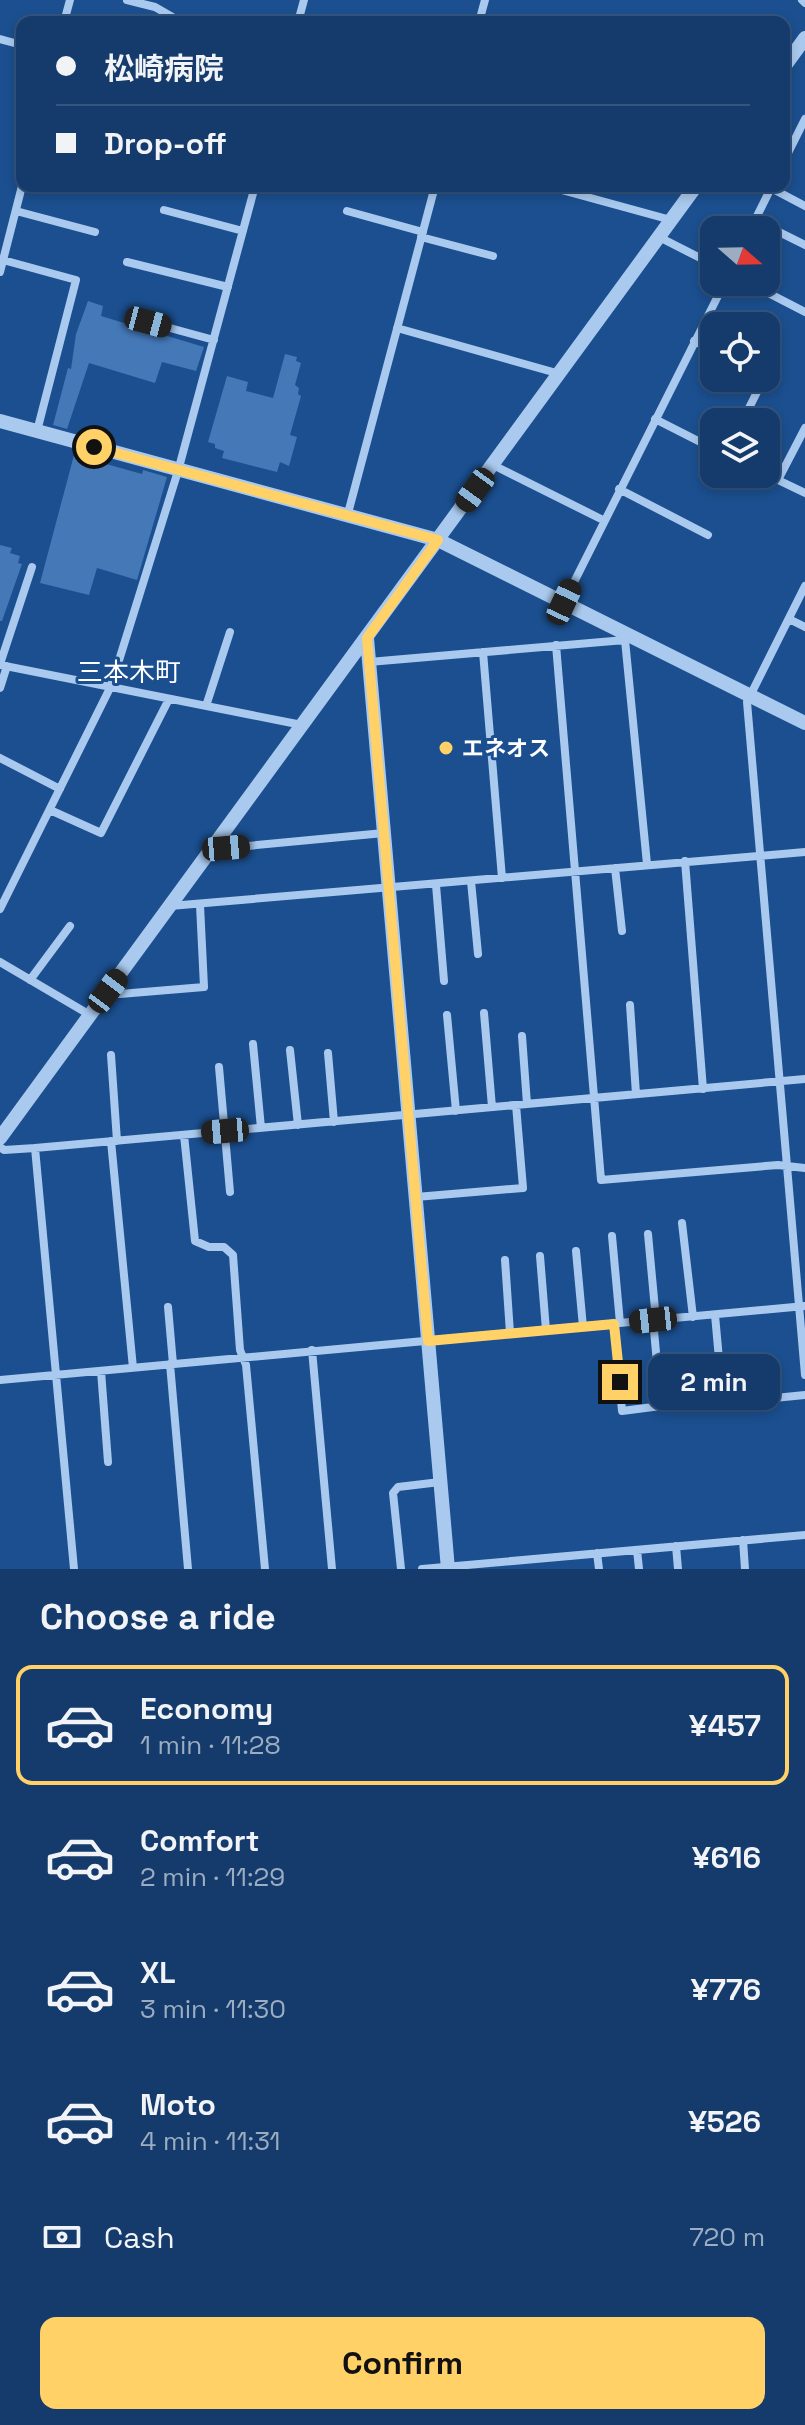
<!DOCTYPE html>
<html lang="en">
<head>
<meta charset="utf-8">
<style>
	body { margin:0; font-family:"Space Grotesk","Noto Sans JP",sans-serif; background:#1d4271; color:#f1f3f6; height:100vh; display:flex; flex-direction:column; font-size:30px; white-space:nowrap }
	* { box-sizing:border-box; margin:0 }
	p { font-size:26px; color:#9dadc1 }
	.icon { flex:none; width:44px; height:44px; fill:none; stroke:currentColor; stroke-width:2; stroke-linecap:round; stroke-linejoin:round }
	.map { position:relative; height:1569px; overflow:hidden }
	.side { display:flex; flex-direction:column; background:#143b6b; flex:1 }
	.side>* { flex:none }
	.banner { position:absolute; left:16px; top:16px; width:774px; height:176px; border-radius:16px; box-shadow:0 4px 12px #0003,0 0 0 2px #33557e; display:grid; align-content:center; height:176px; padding:0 40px; background:#143b6b }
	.needle { width:52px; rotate:110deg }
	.buttons { position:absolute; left:700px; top:216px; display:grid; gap:16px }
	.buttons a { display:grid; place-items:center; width:80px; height:80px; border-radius:16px; background:#143b6b; box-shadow:0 4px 12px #0003,0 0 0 2px #33557e; font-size:40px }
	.end { position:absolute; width:36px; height:36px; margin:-18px; border:10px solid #ffd166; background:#111; box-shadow:0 0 0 4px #111 }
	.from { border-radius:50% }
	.bubble { position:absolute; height:56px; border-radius:16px; background:#143b6b; box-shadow:0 4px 12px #0003,0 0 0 2px #33557e; font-size:26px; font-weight:700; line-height:56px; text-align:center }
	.car { position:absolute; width:24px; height:48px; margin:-24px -12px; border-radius:10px; box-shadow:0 0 6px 2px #0007; background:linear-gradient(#222 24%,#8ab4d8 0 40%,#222 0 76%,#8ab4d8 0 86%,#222 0) }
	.banner b { display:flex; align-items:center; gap:28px; height:76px; font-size:30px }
	.banner b+b { border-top:2px solid #33557e }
	.banner i { width:20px; height:20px; background:#f1f3f6 }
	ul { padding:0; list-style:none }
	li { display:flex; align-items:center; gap:24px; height:120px; margin:0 16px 12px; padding:0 24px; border:4px solid transparent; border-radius:16px }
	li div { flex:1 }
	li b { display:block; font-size:30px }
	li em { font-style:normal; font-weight:700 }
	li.selected { border-color:#ffd166 }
	li>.icon { width:72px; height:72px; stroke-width:1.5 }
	h2 { padding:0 40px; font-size:36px; line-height:96px }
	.pay { display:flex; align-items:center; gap:20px; height:88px; padding:0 40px; font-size:30px }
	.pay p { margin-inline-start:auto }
	.button { display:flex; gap:16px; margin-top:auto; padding:16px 40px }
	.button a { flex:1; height:92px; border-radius:16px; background:#ffd166; color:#111; font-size:32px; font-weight:700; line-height:92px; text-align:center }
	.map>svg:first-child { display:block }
	.building { fill:#4478b7 }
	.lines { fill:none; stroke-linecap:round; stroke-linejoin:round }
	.minor { stroke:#a9c9ee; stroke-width:8 }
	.tertiary { stroke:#a9c9ee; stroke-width:14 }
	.route { stroke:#ffd166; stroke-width:10 }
	.poi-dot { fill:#ffd166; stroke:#1b4f8f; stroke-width:3 }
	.labels { text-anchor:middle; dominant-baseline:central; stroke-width:6; stroke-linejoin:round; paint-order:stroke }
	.poi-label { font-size:22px; font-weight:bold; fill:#fff; stroke:#1b4f8f; text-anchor:start }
	.quarter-label { font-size:26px; fill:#fff; stroke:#1b4f8f }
</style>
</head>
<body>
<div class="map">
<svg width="805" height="1569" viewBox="0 0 805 1569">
	<rect width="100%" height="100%" fill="#1b4f8f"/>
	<path class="building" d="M 88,301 L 103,306 L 101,316 L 204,347 L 196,371 L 162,362 L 155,383 L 89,363 L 67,429 L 53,425 L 68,368 L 71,369 L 76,334 Z
		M 285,354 L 297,357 L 296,361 L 301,363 L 295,385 L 299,388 L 298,394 L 301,396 L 290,435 L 297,437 L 289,466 L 280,462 L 277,472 L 222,458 L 224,451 L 215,448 L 215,444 L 208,442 L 227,376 L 248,382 L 246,391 L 273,398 Z
		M 74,455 L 142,474 L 143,470 L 167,477 L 137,580 L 97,568 L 89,595 L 40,583 Z
		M 0,545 L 12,548 L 10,553 L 20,556 L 18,563 L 22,564 L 2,621 L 0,621 Z"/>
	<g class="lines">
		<path class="minor" d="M 127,0 L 155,7 L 181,22
			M 802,0 L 805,3
			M 64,22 L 70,0
			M 298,22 L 304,0
			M 479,22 L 485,0
			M 0,39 L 22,45
			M 784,161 L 805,119
			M 547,186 L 671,220
			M 771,188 L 805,206
			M 164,210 L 243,231
			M 16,211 L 95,232
			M 347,211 L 423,232
			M 755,220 L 805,245
			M 750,230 L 772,186
			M 421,237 L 493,256
			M 659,237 L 714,265
			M 3,260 L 76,280 L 37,431
			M 127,262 L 228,287
			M 0,272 L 22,186
			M 747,282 L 805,312
			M 148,322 L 214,340
			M 397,328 L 560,374
			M 694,341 L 714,351
			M 655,419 L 714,449
			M 742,422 L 764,378
			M 805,428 L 778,480 L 805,493
			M 493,465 L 603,520
			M 619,489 L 708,535
			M 347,517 L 435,186
			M 805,586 L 747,702 L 805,1375
			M 564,602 L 725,282
			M 789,619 L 805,627
			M 625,640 L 647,864
			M 556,645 L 601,1180 L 778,1165 L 805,1168
			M 483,652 L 502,878
			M 369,662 L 625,640 L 629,636
			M 0,664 L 32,567
			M 0,665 L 302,725
			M 0,688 L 7,666
			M 206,706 L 230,632
			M 0,758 L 60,789
			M 50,810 L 101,833 L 169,699
			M 217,842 L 226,848 L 384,833
			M 685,861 L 703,1089
			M 615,868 L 622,931
			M 471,881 L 478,954
			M 436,885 L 444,981
			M 170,906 L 805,852
			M 0,909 L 111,686 L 178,471 L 255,186
			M 0,962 L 90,1015
			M 30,980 L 70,926
			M 108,991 L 120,994 L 204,987 L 200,905
			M 630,1005 L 636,1094
			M 484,1013 L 492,1107
			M 447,1015 L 456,1111
			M 522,1036 L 527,1104
			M 253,1044 L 261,1128
			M 290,1050 L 298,1125
			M 328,1053 L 334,1122
			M 111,1055 L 117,1141
			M 219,1067 L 230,1192
			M 184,1135 L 195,1241 L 209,1247 L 224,1247 L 233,1255 L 240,1350 L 246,1365 L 265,1569
			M 111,1141 L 133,1368
			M 0,1147 L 4,1150 L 35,1148 L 805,1079
			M 35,1148 L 74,1569
			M 416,1197 L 523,1188 L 516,1105
			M 682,1223 L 693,1317
			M 648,1234 L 656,1320
			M 612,1236 L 620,1323
			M 576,1251 L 583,1327
			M 540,1256 L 546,1330
			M 505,1260 L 510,1333
			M 168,1307 L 173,1364
			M 715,1315 L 723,1403 L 805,1395
			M 614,1324 L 622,1411 L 661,1406 L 653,1320
			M 312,1350 L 332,1569
			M 170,1364 L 188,1569
			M 101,1371 L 108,1462
			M 0,1380 L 805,1306
			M 743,1540 L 745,1569
			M 676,1546 L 678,1569
			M 637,1550 L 639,1569
			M 597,1553 L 599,1569
			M 401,1569 L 393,1493 L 398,1487 L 440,1482
			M 422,1569 L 805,1535"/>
		<path class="tertiary" d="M 784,67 L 805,38
			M 0,421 L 438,540 L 805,723
			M 367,638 L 448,1569
			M 0,1138 L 696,186"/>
	</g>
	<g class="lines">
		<path class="route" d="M 94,447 L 438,540 L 367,638 L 428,1341 L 614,1324 L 620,1382"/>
	</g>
	<circle class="poi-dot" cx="446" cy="748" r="8"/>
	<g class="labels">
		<g class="poi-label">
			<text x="462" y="748">エネオス</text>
		</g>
		<g class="quarter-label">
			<text x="129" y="672">三本木町</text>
		</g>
	</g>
</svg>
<div class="buttons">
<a><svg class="needle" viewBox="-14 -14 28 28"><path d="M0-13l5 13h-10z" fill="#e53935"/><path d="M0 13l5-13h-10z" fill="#9dadc1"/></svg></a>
<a><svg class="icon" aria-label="locate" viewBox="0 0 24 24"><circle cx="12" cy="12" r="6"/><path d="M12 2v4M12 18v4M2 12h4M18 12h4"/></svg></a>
<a><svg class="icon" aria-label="layers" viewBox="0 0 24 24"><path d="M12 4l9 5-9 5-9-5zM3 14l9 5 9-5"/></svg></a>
</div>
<i class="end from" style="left:94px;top:447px"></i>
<i class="end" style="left:620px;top:1382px"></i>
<div class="bubble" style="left:648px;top:1354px;width:132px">2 min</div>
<i class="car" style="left:148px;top:322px;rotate:105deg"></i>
<i class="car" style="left:475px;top:490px;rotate:216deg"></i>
<i class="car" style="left:564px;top:602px;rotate:25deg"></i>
<i class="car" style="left:226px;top:848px;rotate:85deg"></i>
<i class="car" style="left:108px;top:991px;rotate:37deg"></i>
<i class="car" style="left:225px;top:1131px;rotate:265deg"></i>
<i class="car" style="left:653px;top:1320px;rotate:264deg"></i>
<div class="banner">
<b><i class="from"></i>松崎病院</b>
<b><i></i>Drop-off</b>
</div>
</div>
<section class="side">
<h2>Choose a ride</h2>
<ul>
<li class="selected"><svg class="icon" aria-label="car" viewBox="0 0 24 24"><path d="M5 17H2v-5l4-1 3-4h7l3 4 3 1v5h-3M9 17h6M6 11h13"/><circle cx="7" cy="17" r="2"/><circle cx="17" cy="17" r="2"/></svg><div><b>Economy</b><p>1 min · 11:28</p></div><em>¥457</em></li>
<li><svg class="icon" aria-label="car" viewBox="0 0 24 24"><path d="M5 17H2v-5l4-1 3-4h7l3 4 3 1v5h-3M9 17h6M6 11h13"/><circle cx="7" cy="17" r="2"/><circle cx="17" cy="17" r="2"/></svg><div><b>Comfort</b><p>2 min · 11:29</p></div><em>¥616</em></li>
<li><svg class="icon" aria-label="car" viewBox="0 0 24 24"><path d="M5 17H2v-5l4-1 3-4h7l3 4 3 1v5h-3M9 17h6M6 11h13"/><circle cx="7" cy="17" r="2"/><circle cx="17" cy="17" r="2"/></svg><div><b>XL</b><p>3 min · 11:30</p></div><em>¥776</em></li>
<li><svg class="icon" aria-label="car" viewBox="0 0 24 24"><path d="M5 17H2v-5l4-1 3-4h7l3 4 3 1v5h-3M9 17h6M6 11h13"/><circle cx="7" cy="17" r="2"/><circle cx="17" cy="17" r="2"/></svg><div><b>Moto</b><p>4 min · 11:31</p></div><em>¥526</em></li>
</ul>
<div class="pay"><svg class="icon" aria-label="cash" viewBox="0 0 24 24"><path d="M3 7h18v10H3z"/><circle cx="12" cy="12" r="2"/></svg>Cash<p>720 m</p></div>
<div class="button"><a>Confirm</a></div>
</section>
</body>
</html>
